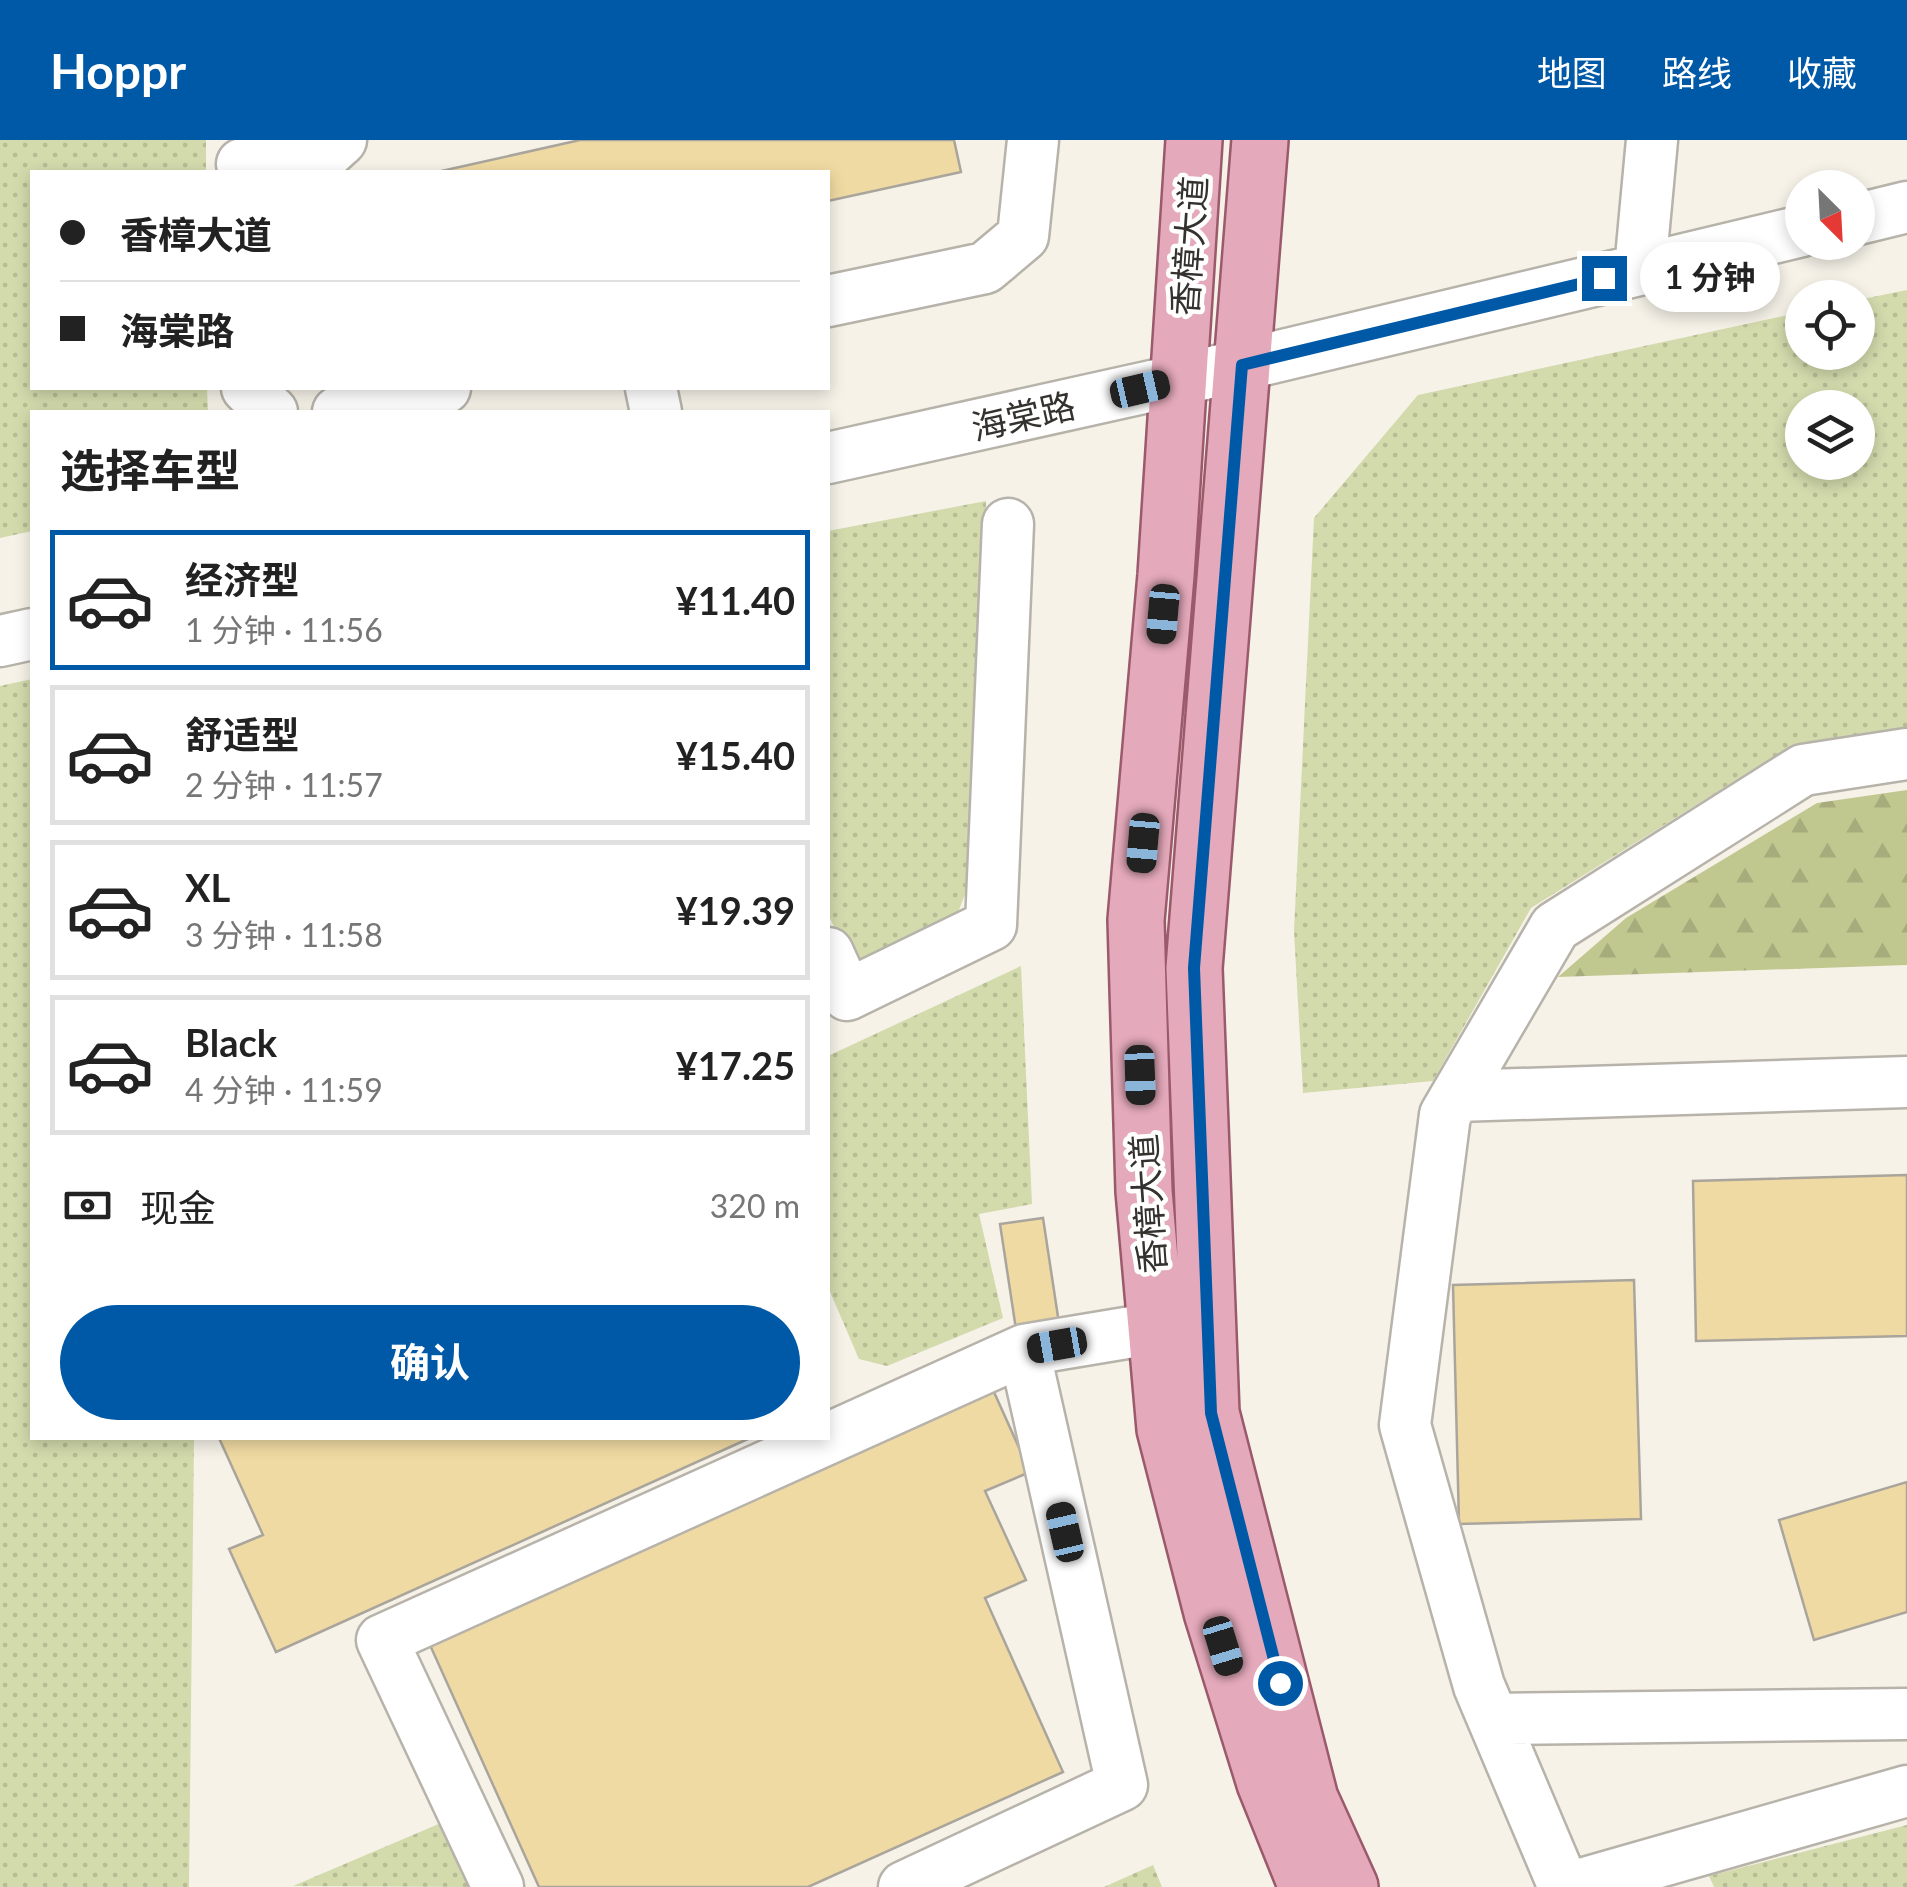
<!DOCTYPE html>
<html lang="zh">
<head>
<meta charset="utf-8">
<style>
	body { margin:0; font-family:Lato,"Noto Sans SC",sans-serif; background:#f2f2f2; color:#222; height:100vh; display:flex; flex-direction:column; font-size:38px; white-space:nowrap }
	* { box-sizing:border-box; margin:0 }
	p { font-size:32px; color:#767676 }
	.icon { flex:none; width:55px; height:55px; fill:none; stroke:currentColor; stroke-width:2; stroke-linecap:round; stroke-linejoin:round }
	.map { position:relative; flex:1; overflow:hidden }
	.panel { position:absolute; left:30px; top:270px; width:800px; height:1030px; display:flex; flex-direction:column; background:#fff; border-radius:0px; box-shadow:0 5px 15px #0003 }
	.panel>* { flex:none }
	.guide { position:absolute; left:30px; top:30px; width:800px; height:220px; border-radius:0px; box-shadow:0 5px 15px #0003; display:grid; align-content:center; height:220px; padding:0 30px; background:#fff }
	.needle { width:65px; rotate:156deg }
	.fabs { position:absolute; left:1785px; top:30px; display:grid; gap:20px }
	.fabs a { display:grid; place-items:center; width:90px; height:90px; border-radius:50%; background:#fff; box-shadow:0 5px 15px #0003; font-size:50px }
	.end { position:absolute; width:45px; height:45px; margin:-22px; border:12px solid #0059a6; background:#fff; box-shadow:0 0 0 5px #fff }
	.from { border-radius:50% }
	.bubble { position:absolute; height:70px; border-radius:35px; background:#fff; box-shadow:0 5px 15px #0003; font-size:32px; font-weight:700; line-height:70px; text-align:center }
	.car { position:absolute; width:30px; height:60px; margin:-30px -15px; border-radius:12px; box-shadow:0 0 8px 2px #0007; background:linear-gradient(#222 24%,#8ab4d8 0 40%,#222 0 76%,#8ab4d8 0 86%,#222 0) }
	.guide b { display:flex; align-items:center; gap:35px; height:95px; font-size:38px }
	.guide b+b { border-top:2px solid #e0e0e0 }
	.guide i { width:25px; height:25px; background:#222 }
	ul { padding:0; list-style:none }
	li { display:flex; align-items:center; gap:30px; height:140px; margin:0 20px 15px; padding:0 10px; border:5px solid #e0e0e0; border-radius:0px }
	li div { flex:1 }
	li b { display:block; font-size:38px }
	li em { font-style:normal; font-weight:700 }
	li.selected { border-color:#0059a6 }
	li>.icon { width:90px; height:90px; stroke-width:1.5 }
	h2 { padding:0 30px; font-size:45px; line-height:120px }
	.pay { display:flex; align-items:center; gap:25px; height:110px; padding:0 30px; font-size:38px }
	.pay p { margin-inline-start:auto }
	.primary-button { display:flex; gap:20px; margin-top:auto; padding:20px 30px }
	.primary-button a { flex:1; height:115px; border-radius:60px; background:#0059a6; color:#fff; font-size:40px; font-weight:700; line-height:115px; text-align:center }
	header { display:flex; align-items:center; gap:60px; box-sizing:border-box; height:140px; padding:0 50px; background:#0059a6; color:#fff }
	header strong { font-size:48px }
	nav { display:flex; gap:55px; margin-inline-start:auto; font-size:35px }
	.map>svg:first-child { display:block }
	.grass { fill:url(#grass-dots); fill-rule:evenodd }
	.forest { fill:url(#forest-firs) }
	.building { fill:#f0daa3; stroke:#a9a59c; stroke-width:2.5 }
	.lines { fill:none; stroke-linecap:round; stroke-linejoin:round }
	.minor-casing { stroke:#b7b3aa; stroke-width:55 }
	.major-casing { stroke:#9b5a6c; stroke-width:60 }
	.minor { stroke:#fff; stroke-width:50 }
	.major { stroke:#e4a9bb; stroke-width:55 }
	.route { stroke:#0059a6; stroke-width:12 }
	.labels { text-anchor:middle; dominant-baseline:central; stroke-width:9; stroke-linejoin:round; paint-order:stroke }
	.street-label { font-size:35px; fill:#34322e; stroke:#fff }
</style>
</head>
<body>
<header>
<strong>Hoppr</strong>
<nav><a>地图</a><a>路线</a><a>收藏</a></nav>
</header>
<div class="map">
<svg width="1907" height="1747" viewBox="0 0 1907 1747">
	<defs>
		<pattern id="grass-dots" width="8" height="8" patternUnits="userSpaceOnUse" patternTransform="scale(2.5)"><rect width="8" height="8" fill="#d3daac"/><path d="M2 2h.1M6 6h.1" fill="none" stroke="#b6bc94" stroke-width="1.8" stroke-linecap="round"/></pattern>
		<pattern id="forest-firs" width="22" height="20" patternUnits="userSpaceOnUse" patternTransform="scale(2.5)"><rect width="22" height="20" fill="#c1c88f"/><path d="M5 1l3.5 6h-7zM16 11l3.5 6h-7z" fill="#a6ac7c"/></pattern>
	</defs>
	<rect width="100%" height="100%" fill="#f6f2e8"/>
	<path class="grass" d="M 0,0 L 206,0 L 206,32 L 32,32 L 32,248 L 207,248 L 208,272 L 32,272 L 32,391 L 0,398 Z
		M 1907,150 L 1907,593 L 1786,609 L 1531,768 L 1433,941 L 1303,953 L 1294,791 L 1314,378 L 1418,255 L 1802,172 L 1802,212 L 1858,212 L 1858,160 ZM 1802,268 L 1858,268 L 1858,322 L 1802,322 Z
		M 986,361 L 972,736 L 957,775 L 853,826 L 828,774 L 828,391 Z
		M 32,539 L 32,1298 L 194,1298 L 189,1747 L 0,1747 L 0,546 Z
		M 1021,826 L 1032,1064 L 979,1074 L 1003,1178 L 887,1226 L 859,1219 L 828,1147 L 828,916 Z
		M 448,1680 L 476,1747 L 293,1746 Z
		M 1907,1685 L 1907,1747 L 1714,1747 L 1709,1736 Z
		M 1153,1725 L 1162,1747 L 1104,1747 Z"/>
	<path class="forest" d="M 1907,650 L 1907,825 L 1558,837 L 1626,778 L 1817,663 Z"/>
	<path class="building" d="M 580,0 L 954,0 L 961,32 L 828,61 L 828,32 L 437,32 Z
		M 1907,1035 L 1907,1196 L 1696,1201 L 1693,1041 Z
		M 1043,1078 L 1060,1190 L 1017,1196 L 1000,1084 Z
		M 1634,1140 L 1641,1379 L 1459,1384 L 1453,1145 Z
		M 989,1241 L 1030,1332 L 985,1351 L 1026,1440 L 985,1458 L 1063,1632 L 808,1747 L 539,1747 L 425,1494 Z
		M 219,1298 L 750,1298 L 276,1512 L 229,1409 L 263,1395 Z
		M 1907,1342 L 1907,1472 L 1814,1500 L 1779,1380 Z"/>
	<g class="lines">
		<defs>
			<path id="minor" d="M 242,24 L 320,19 L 341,0
				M 1858,79 L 1907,67
				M 1640,129 L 1652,0
				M 828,161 L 985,128 L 1023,96 L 1033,0
				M 247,248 L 272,272
				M 651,248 L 656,272
				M 338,272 L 445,248
				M 828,318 L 1179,240 L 1802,91
				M 0,501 L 32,494
				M 828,813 L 847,855 L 991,785 L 1008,384
				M 1457,956 L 1907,942
				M 1493,1579 L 1907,1574
				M 498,1747 L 382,1500 L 1024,1210 L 1156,1188
				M 904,1747 L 1122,1645 L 1024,1210
				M 1564,1747 L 1479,1546 L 1405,1285 L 1445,975 L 1555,787 L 1803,630 L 1907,614
				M 1571,1747 L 1907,1651"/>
			<path id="major" d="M 1194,0 L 1166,435 L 1136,780 L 1144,1051 L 1165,1289 L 1212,1472 L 1265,1643 L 1307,1747
				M 1260,0 L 1194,828 L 1211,1273 L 1310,1659 L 1350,1747"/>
		</defs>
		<use href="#minor" class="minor-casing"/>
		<use href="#major" class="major-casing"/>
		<use href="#minor" class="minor"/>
		<use href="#major" class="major"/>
	</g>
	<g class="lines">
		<path class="route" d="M 1280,1543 L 1211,1273 L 1194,828 L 1242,225 L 1604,138"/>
	</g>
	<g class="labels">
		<g class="street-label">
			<text transform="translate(1188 106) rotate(-86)">香樟大道</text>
			<text transform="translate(1023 275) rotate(-13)">海棠路</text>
			<text transform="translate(1147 1064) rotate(-94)">香樟大道</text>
		</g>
	</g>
</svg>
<div class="fabs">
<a><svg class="needle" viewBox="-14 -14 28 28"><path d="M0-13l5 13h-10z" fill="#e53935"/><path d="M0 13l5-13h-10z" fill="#767676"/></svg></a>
<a><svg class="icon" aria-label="locate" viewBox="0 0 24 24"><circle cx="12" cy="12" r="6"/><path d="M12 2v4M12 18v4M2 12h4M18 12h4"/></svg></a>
<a><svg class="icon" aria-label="layers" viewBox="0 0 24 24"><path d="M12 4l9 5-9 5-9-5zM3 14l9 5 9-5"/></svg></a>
</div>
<i class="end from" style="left:1280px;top:1543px"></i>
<i class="end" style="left:1604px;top:138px"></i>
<div class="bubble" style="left:1640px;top:102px;width:140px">1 分钟</div>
<i class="car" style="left:1140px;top:249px;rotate:77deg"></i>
<i class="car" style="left:1163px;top:474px;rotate:185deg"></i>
<i class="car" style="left:1143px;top:703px;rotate:185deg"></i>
<i class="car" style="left:1140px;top:935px;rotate:178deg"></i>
<i class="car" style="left:1057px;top:1205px;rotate:260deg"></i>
<i class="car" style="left:1065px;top:1392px;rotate:347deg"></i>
<i class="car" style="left:1223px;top:1506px;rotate:163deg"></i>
<div class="guide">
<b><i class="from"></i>香樟大道</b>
<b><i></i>海棠路</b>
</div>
<section class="panel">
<h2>选择车型</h2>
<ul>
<li class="selected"><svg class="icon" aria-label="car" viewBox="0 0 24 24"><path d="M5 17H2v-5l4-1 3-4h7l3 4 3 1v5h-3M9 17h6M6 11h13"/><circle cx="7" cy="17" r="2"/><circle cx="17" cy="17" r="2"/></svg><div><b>经济型</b><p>1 分钟 · 11:56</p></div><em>¥11.40</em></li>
<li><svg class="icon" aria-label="car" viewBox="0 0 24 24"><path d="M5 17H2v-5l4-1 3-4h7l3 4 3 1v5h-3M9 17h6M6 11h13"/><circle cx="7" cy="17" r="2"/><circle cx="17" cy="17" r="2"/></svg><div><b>舒适型</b><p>2 分钟 · 11:57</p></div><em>¥15.40</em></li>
<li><svg class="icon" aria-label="car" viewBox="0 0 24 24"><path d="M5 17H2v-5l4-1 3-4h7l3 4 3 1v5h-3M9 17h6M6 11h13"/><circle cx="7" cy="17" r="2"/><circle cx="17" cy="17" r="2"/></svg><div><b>XL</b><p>3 分钟 · 11:58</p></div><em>¥19.39</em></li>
<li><svg class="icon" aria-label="car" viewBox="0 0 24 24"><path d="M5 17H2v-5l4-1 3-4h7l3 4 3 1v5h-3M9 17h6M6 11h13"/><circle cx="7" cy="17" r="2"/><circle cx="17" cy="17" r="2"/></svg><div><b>Black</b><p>4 分钟 · 11:59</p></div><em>¥17.25</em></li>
</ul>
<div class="pay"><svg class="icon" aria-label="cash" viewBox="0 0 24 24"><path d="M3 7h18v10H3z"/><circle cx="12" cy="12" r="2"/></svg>现金<p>320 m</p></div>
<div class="primary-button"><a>确认</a></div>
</section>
</div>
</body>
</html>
